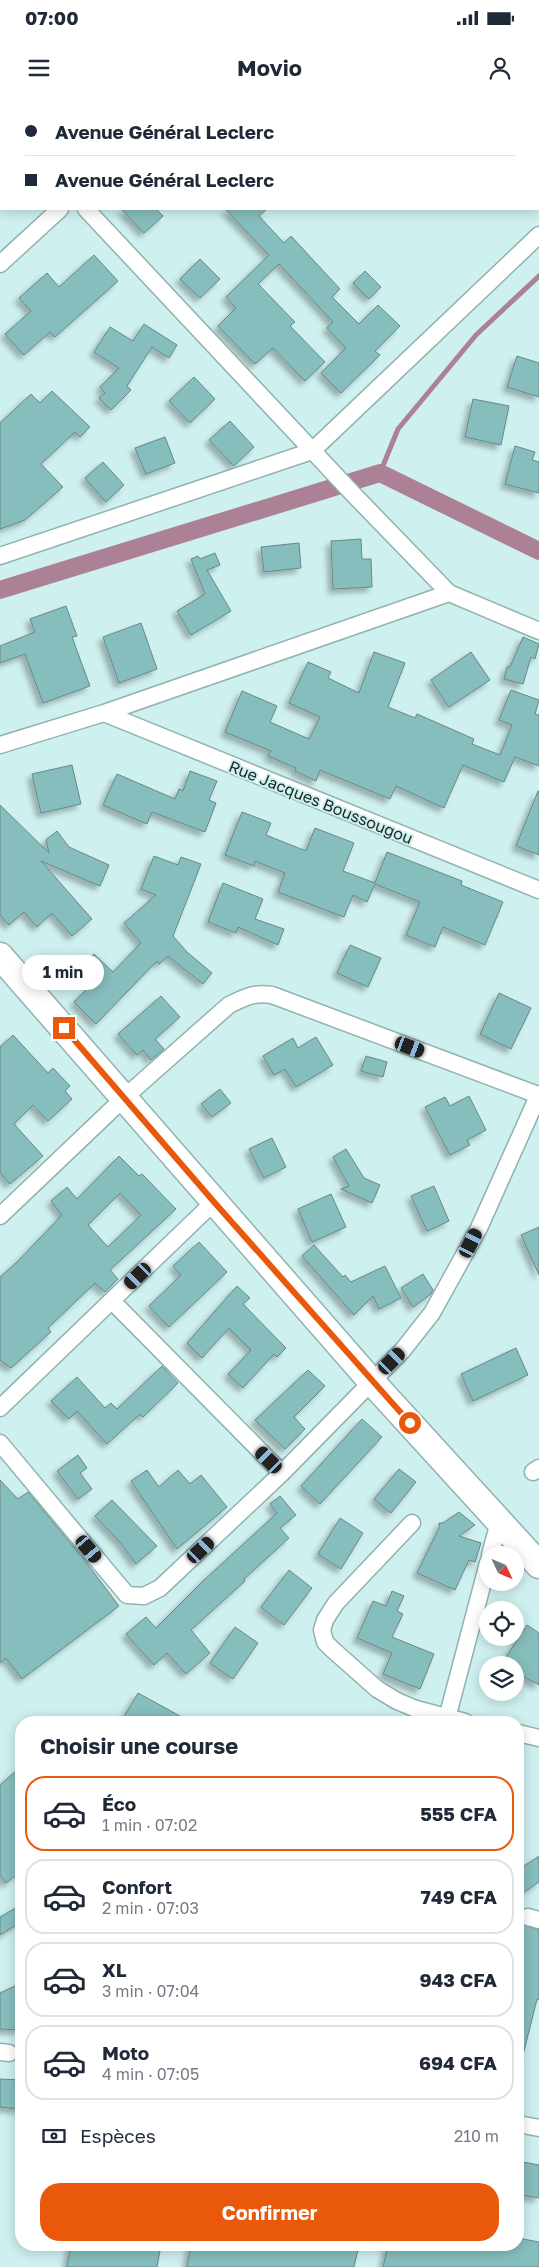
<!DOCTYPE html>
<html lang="fr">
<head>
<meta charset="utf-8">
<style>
	body { margin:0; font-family:"Golos Text",sans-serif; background:#f2f2f3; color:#1f2937; height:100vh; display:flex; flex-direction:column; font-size:19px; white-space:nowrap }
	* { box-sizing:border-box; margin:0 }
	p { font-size:16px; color:#747a83 }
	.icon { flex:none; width:28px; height:28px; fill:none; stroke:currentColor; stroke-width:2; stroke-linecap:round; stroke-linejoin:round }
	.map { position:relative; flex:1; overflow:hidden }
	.panel { position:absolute; left:15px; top:1616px; width:509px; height:535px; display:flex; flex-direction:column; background:#fff; border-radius:20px; box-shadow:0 2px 12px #0003 }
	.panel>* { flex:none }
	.guide { position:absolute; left:0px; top:0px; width:540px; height:110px; box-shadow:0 2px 12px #0003; display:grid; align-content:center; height:110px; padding:0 25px; background:#fff }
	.needle { width:32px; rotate:134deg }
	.buttons { position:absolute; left:479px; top:1446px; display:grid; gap:10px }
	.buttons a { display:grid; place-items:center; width:45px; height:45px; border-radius:50%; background:#fff; box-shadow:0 2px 12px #0003; font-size:25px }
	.end { position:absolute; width:22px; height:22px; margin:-11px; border:6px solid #ea580c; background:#fff; box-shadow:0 0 0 2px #fff }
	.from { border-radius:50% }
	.bubble { position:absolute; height:35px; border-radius:18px; background:#fff; box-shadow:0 2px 12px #0003; font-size:16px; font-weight:700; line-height:35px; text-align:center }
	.car { position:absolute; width:15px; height:30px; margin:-15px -8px; border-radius:6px; box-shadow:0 0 4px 1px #0007; background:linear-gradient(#222 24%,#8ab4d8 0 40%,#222 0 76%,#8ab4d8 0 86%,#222 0) }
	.guide b { display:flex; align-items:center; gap:18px; height:48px; font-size:19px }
	.guide b+b { border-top:1px solid #e0e1e3 }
	.guide i { width:12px; height:12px; background:#1f2937 }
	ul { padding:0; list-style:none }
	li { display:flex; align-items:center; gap:15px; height:75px; margin:0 10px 8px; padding:0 15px; border:2px solid #e0e1e3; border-radius:20px }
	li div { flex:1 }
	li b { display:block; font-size:19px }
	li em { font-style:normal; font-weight:700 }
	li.on { border-color:#ea580c }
	li>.icon { width:45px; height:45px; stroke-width:1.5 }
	h2 { padding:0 25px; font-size:22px; line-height:60px }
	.pay { display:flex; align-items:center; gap:12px; height:55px; padding:0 25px; font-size:19px }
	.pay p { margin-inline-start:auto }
	.cta { display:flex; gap:10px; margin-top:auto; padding:10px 25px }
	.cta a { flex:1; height:58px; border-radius:20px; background:#ea580c; color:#fff; font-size:20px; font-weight:700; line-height:58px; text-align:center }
	.status { display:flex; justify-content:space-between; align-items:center; height:35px; padding:0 25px; background:#fff; direction:ltr }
	.status svg { height:14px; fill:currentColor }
	header { display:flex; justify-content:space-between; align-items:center; height:65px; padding:0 25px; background:#fff; font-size:22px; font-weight:700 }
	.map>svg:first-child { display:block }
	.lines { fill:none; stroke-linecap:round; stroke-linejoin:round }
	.stream { stroke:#ac8195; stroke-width:5 }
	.canal { stroke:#ac8195; stroke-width:18 }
	.building { fill:#86bebd; stroke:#688887; fill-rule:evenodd; filter:url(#shadow) }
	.minor-casing { stroke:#91b2b1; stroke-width:19 }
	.primary-casing { stroke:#91b2b1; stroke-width:29 }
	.minor { stroke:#fff; stroke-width:16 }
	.primary { stroke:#fff; stroke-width:26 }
	.route { stroke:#ea580c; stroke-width:6 }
	.labels { text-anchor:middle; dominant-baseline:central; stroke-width:4; stroke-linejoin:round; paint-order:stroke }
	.street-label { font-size:16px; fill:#1b2828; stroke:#cef0ef }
</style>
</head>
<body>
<div class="status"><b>07:00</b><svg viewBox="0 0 49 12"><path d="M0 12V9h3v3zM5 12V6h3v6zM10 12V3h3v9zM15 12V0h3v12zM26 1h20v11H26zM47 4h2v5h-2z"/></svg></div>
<header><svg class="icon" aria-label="menu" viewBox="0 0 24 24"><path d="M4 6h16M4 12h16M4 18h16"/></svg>Movio<svg class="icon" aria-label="person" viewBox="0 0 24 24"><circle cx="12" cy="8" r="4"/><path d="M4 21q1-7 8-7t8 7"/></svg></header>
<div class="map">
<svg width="539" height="2167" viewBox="0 0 539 2167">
	<defs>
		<filter id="shadow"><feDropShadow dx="-4.5" dy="4.5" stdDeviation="2.5" flood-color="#0004"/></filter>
	</defs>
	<rect width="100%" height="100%" fill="#cef0ef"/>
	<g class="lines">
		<path class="stream" d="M 380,373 L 398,329 L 476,235 L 539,176"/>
		<path class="canal" d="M 0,490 L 380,373 L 539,451"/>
	</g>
	<path class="building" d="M 121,109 L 156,109 L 163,116 L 144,133 Z
		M 225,109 L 267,109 L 259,116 L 284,143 L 291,136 L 340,189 L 332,197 L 359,224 L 378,205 L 400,226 L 375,251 L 380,255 L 341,293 L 321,273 L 346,248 L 327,228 L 333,222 L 279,164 L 258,184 L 295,222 L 290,226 L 325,262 L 305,281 L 273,248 L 255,264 L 218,226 L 236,208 L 226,197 L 269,155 Z
		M 94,155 L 118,181 L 55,237 L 50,232 L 24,255 L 5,234 L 31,211 L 19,198 L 47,173 L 59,187 Z
		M 200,159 L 220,179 L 200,198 L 180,179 Z
		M 365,171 L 381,187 L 369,199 L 353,183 Z
		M 144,224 L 177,245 L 169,258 L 152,247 L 127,286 L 131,290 L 111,310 L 99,298 L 105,293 L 100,287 L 119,268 L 94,252 L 110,227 L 133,241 Z
		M 517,256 L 539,263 L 539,297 L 507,287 Z
		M 194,277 L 215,299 L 190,323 L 169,301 Z
		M 52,291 L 90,327 L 80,337 L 75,332 L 41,364 L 63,387 L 25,420 L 0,429 L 0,323 L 31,294 L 40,303 Z
		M 473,299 L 509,306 L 501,345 L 465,337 Z
		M 230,321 L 254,347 L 234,366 L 209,340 Z
		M 165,337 L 175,363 L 146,374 L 135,348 Z
		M 515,346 L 535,352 L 532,360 L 539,362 L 539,393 L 505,384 Z
		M 103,362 L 124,385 L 106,402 L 85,378 Z
		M 361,439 L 362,459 L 371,459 L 372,487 L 333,489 L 331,441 Z
		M 299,443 L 301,468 L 264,472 L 261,447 Z
		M 215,453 L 220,465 L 207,470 L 231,511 L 191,535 L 177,511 L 205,494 L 191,459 L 198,456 L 200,459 Z
		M 66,506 L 77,536 L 72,537 L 90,586 L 43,603 L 25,554 L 0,563 L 0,546 L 35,532 L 30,519 Z
		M 141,523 L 157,569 L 119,583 L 103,537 Z
		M 523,537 L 539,544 L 535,559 L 531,557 L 523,584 L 504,579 L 507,567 L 510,567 Z
		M 374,552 L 405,563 L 388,607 L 415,618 L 417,614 L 474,639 L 472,644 L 500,655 L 512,625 L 499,620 L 511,590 L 539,600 L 535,614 L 539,615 L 539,666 L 515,657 L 504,682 L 463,665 L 444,708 L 396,686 L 390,699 L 320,670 L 316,681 L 295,671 L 296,668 L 268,656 L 271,651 L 225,632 L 242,591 L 277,606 L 270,622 L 309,639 L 320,617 L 289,603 L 308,562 L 331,572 L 328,578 L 359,593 Z
		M 471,552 L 490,580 L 449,607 L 431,580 Z
		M 72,665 L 81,704 L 41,713 L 32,674 Z
		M 190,671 L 217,681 L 209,700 L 216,703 L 205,732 L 152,712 L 147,724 L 103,705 L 117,674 L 175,699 L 179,689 L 183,691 Z
		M 538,691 L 539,691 L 539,755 L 516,746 Z
		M 0,705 L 49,753 L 46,740 L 57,731 L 69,747 L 109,765 L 100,786 L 41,761 L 92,819 L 72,836 L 52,813 L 37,827 L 24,812 L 9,825 L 0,815 Z
		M 242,712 L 271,723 L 266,735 L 306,751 L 315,728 L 354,743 L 343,771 L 375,783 L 387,752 L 462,781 L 461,785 L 503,802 L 485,845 L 443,827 L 435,847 L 406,835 L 420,802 L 375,784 L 367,802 L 353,795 L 344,817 L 278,792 L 285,773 L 255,761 L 254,766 L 225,755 Z
		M 154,756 L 178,765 L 181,757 L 201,764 L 173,836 L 187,852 L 212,873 L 203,884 L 168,856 L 159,864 L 157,861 L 96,924 L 74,902 L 93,883 L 79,870 L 94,854 L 113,872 L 141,843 L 124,823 L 156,795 L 141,789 Z
		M 223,783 L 263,799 L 255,819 L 284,829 L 278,845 L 238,827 L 236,833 L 208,822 Z
		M 350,845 L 381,858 L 368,887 L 337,873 Z
		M 499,893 L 531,908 L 511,949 L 480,934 Z
		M 161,896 L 180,917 L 155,939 L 164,949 L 151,960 L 143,950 L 137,955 L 118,934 Z
		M 13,935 L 48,973 L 53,968 L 70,986 L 65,991 L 72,999 L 48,1021 L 33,1005 L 14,1024 L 43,1056 L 10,1084 L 0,1072 L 0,947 Z
		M 316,937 L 333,965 L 296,987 L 285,969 L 274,975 L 263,956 L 293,938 L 298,948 Z
		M 366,956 L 387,962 L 383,977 L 361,971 Z
		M 220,989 L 231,1003 L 212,1017 L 201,1004 Z
		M 469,996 L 486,1030 L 467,1040 L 470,1045 L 450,1055 L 425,1007 L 445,997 L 450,1006 Z
		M 272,1038 L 286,1067 L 264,1078 L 249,1049 Z
		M 346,1049 L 364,1078 L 380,1085 L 372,1103 L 341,1089 L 349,1086 L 333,1057 Z
		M 119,1056 L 139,1076 L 142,1074 L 176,1109 L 110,1170 L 118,1179 L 105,1192 L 95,1183 L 48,1228 L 51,1232 L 11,1268 L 0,1260 L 0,1177 L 17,1162 L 62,1115 L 51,1101 L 67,1087 L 77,1099 ZM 120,1093 L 141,1115 L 108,1147 L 88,1125 Z
		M 434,1086 L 449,1121 L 427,1131 L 411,1096 Z
		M 331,1094 L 346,1127 L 312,1142 L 298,1109 Z
		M 539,1127 L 539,1175 L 521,1135 Z
		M 199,1142 L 227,1172 L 169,1227 L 149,1206 L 181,1175 L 173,1166 Z
		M 314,1145 L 343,1177 L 345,1175 L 351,1182 L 385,1166 L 401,1198 L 379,1209 L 373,1196 L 354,1215 L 302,1156 Z
		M 423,1174 L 433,1190 L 431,1194 L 413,1207 L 401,1188 Z
		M 237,1186 L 250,1198 L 243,1204 L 286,1248 L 277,1257 L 274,1254 L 243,1288 L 228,1274 L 251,1250 L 229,1228 L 202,1258 L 187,1243 Z
		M 516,1248 L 528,1275 L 473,1301 L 461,1274 Z
		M 162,1266 L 178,1283 L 143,1317 L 140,1314 L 107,1344 L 77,1311 L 69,1319 L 51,1301 L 77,1277 L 105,1308 L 111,1303 L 117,1309 Z
		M 308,1270 L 325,1286 L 294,1317 L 305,1329 L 285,1349 L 255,1320 Z
		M 362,1319 L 382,1337 L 320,1404 L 301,1386 Z
		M 78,1355 L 87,1368 L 80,1373 L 92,1389 L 78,1399 L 57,1371 Z
		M 399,1369 L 416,1382 L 391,1413 L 374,1399 Z
		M 147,1370 L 159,1387 L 178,1370 L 190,1384 L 201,1375 L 227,1407 L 177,1449 L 131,1381 Z
		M 0,1380 L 18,1399 L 28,1392 L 83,1458 L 119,1506 L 22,1579 L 6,1558 L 0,1563 Z
		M 280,1396 L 296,1415 L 280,1428 L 289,1438 L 244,1479 L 245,1481 L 191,1530 L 210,1553 L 186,1574 L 167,1553 L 154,1565 L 126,1534 L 146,1517 L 156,1528 L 202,1482 L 277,1413 L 270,1404 Z
		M 112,1400 L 157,1446 L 136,1464 L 120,1442 L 95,1416 Z
		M 459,1412 L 475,1425 L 459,1436 L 481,1443 L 475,1462 L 469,1460 L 455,1490 L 417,1473 L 439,1428 L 439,1423 L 443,1423 Z
		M 340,1418 L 363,1433 L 341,1469 L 318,1454 Z
		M 289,1470 L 312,1488 L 284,1525 L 261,1507 Z
		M 392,1491 L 404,1496 L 397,1511 L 403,1514 L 392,1537 L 434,1554 L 420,1589 L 383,1574 L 392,1553 L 357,1538 L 373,1501 L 386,1506 Z
		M 527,1525 L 539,1533 L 539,1585 L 515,1572 L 515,1565 L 501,1565 Z
		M 235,1527 L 258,1543 L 233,1579 L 210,1563 Z
		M 138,1593 L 191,1622 L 121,1622 Z
		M 21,1667 L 21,1771 L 6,1783 L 0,1775 L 0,1685 Z
		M 539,1756 L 539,1782 L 524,1792 L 518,1782 L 518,1770 Z
		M 21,1805 L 21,1822 L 0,1835 L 0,1817 Z
		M 518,1823 L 539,1830 L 539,1900 L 537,1899 L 522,1959 L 518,1958 Z
		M 21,1883 L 21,1930 L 0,1929 L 0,1893 Z
		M 0,1979 L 21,1980 L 21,2009 L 0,2007 Z
		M 518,2061 L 539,2065 L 539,2098 L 518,2094 Z
		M 518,2138 L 539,2142 L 539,2167 L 383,2167 L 388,2145 L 518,2145 Z
		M 71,2145 L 161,2145 L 157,2167 L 67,2167 Z
		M 191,2145 L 359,2145 L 354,2167 L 187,2167 Z"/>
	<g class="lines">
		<defs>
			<path id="minor" d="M 182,1 L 183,0
				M 0,14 L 1,15
				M 86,109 L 355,396 L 449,493 L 539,531
				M 0,164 L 60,109
				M 0,456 L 312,351 L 539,135
				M 104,613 L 539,790
				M 0,645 L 104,613 L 449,493
				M 0,1116 L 125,997 L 229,905 C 245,897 255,892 272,895 L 538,995
				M 112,1201 L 282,1373
				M 0,1308 L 214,1102
				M 0,1343 L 127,1495 L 144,1496 L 160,1488 L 282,1373 L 402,1251 L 432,1213 L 479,1128 L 539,994
				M 533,1372 L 539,1368
				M 412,1423 L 336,1503 L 325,1520 L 322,1530 L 325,1542 L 332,1549 L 377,1589 L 397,1601 L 416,1609 L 465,1622
				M 490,1455 L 499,1422
				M 446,1622 L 488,1463
				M 518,1633 L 539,1638
				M 528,1817 L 539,1820
				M 0,1952 L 9,1953
				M 518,2024 L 539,2028"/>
			<path id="primary" d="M 0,856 L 371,1281 L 539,1465"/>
		</defs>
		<use href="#minor" class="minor-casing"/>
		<use href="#primary" class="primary-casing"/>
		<use href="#minor" class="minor"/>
		<use href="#primary" class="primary"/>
	</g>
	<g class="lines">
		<path class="route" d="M 64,928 L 214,1102 L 410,1323"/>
	</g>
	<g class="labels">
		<g class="street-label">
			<text transform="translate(321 702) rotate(22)">Rue Jacques Boussougou</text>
		</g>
	</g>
</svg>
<div class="buttons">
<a><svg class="needle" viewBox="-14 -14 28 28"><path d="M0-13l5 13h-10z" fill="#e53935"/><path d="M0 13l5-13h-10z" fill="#747a83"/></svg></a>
<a><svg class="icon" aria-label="locate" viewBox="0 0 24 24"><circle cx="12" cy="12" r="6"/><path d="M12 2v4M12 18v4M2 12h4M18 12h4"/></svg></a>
<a><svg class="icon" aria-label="layers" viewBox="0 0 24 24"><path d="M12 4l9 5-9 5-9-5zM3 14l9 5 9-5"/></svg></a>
</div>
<i class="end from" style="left:410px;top:1323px"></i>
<i class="end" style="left:64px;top:928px"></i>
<div class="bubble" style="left:22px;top:855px;width:82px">1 min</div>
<i class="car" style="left:410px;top:947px;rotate:111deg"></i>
<i class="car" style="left:471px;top:1143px;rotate:27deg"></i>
<i class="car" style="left:138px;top:1176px;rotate:226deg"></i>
<i class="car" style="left:392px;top:1261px;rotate:45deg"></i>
<i class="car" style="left:269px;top:1360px;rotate:315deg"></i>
<i class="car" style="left:89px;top:1449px;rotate:140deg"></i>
<i class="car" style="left:201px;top:1450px;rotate:47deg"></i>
<div class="guide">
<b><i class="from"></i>Avenue Général Leclerc</b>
<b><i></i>Avenue Général Leclerc</b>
</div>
<section class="panel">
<h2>Choisir une course</h2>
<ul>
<li class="on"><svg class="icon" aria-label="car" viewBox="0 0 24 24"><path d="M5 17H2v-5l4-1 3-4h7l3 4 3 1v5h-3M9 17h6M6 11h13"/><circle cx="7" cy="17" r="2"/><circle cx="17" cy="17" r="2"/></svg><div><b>Éco</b><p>1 min · 07:02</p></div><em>555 CFA</em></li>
<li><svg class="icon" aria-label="car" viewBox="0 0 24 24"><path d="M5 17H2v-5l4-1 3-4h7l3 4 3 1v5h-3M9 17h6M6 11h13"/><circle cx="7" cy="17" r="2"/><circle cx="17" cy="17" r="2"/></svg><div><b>Confort</b><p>2 min · 07:03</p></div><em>749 CFA</em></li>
<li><svg class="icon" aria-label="car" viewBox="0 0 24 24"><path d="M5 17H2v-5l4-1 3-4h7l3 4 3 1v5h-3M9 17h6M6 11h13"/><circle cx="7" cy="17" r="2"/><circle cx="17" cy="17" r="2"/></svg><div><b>XL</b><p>3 min · 07:04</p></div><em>943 CFA</em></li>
<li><svg class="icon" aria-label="car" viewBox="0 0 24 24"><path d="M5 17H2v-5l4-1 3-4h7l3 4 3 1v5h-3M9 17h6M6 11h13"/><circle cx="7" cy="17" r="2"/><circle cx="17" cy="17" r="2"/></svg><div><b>Moto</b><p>4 min · 07:05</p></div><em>694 CFA</em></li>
</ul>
<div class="pay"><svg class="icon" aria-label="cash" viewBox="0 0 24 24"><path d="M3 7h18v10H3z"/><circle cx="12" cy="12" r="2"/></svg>Espèces<p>210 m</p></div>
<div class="cta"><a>Confirmer</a></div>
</section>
</div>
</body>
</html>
